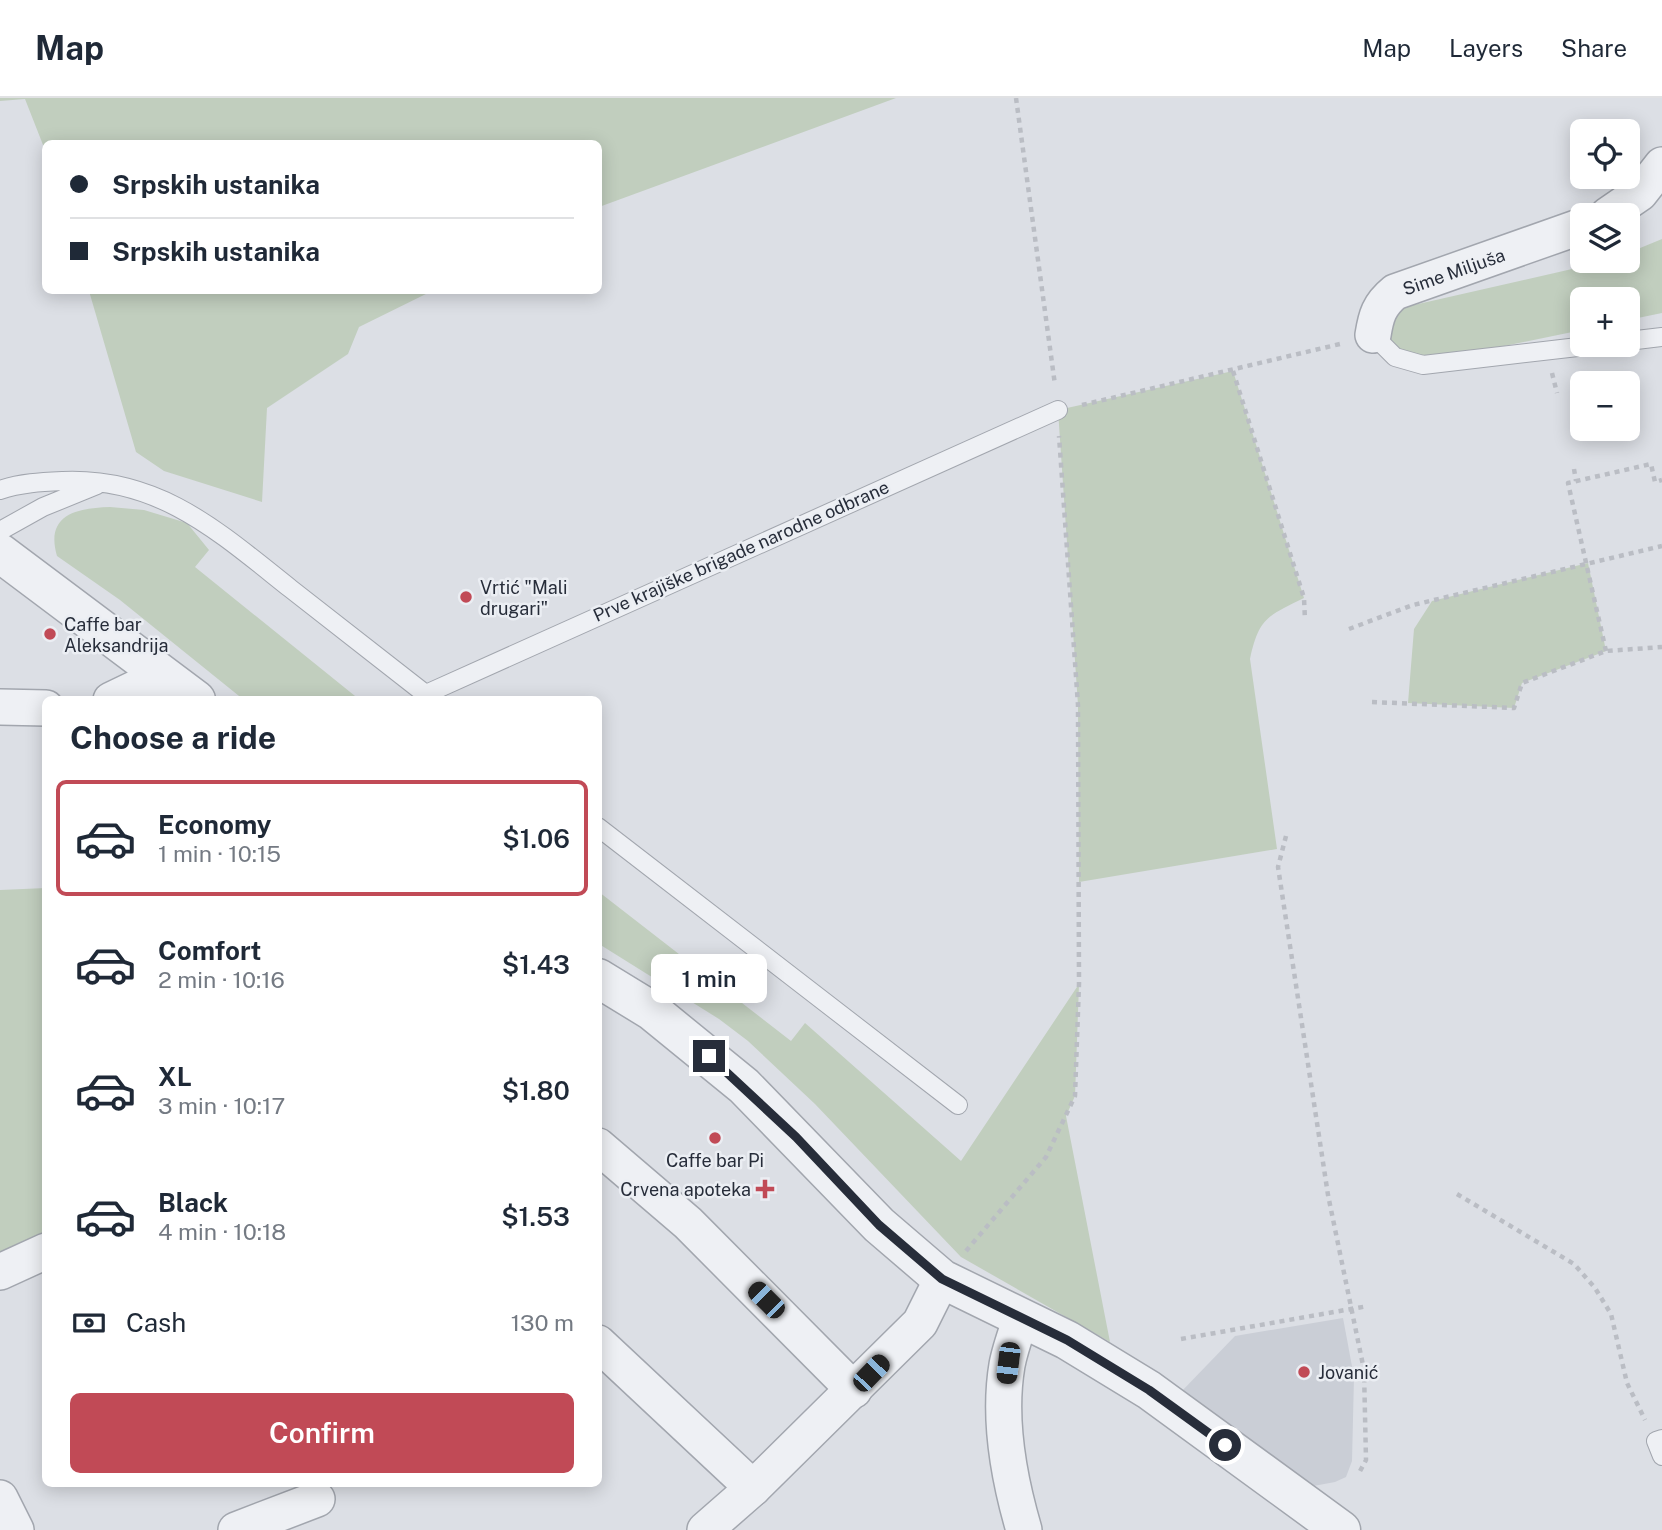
<!DOCTYPE html>
<html lang="en">
<head>
<meta charset="utf-8">
<style>
	body { margin:0; font-family:"Public Sans",sans-serif; background:#f2f2f3; color:#1f2937; height:100vh; display:flex; flex-direction:column; font-size:26px; white-space:nowrap }
	* { box-sizing:border-box; margin:0 }
	p { font-size:23px; color:#747a83 }
	.icon { flex:none; width:38px; height:38px; fill:none; stroke:currentColor; stroke-width:2; stroke-linecap:round; stroke-linejoin:round }
	.map { position:relative; flex:1; overflow:hidden }
	.details { position:absolute; left:42px; top:598px; width:560px; height:791px; display:flex; flex-direction:column; background:#fff; border-radius:10px; box-shadow:0 4px 18px #0003 }
	.details>* { flex:none }
	.guide { position:absolute; left:42px; top:42px; width:560px; height:154px; border-radius:10px; box-shadow:0 4px 18px #0003; display:grid; align-content:center; height:154px; padding:0 28px; background:#fff }
	.controls { position:absolute; left:1570px; top:21px; display:grid; gap:14px }
	.controls a { display:grid; place-items:center; width:70px; height:70px; border-radius:10px; background:#fff; box-shadow:0 4px 18px #0003; font-size:35px }
	.end { position:absolute; width:32px; height:32px; margin:-16px; border:9px solid #272d3a; background:#fff; box-shadow:0 0 0 4px #fff }
	.from { border-radius:50% }
	.bubble { position:absolute; height:49px; border-radius:10px; background:#fff; box-shadow:0 4px 18px #0003; font-size:23px; font-weight:600; line-height:49px; text-align:center }
	.car { position:absolute; width:21px; height:42px; margin:-21px -10px; border-radius:9px; box-shadow:0 0 5px 2px #0007; background:linear-gradient(#222 24%,#8ab4d8 0 40%,#222 0 76%,#8ab4d8 0 86%,#222 0) }
	.guide b { display:flex; align-items:center; gap:24px; height:66px; font-size:26px }
	.guide b+b { border-top:2px solid #e0e1e3 }
	.guide i { width:18px; height:18px; background:#1f2937 }
	ul { padding:0; list-style:none }
	li { display:flex; align-items:center; gap:21px; height:116px; margin:0 14px 10px; padding:0 14px; border:4px solid transparent; border-radius:10px }
	li div { flex:1 }
	li b { display:block; font-size:26px }
	li em { font-style:normal; font-weight:600 }
	li.current { border-color:#c14a56 }
	li>.icon { width:63px; height:63px; stroke-width:1.5 }
	h2 { padding:0 28px; font-size:32px; line-height:84px }
	.pay { display:flex; align-items:center; gap:18px; height:77px; padding:0 28px; font-size:26px }
	.pay p { margin-inline-start:auto }
	.cta { display:flex; gap:14px; margin-top:auto; padding:14px 28px }
	.cta a { flex:1; height:80px; border-radius:10px; background:#c14a56; color:#fff; font-size:28px; font-weight:600; line-height:80px; text-align:center }
	header { display:flex; align-items:center; gap:42px; box-sizing:border-box; height:98px; padding:0 35px; background:#fff; border-bottom:2px solid #e0e1e3 }
	header strong { font-size:33px }
	nav { display:flex; gap:38px; margin-inline-start:auto; font-size:24px }
	.map>svg:first-child { display:block }
	.built { fill:#caced6 }
	.green { fill:#c1cebe }
	.lines { fill:none; stroke-linecap:round; stroke-linejoin:round }
	.service-casing { stroke:#a2a6ae; stroke-width:20 }
	.minor-casing { stroke:#a2a6ae; stroke-width:38 }
	.tertiary-casing { stroke:#a2a6ae; stroke-width:41 }
	.path { stroke:#babdc4; stroke-width:4.5; stroke-dasharray:5 5; stroke-linecap:butt }
	.service { stroke:#eef0f4; stroke-width:18 }
	.minor { stroke:#eef0f4; stroke-width:35 }
	.tertiary { stroke:#eef0f4; stroke-width:38 }
	.route { stroke:#272d3a; stroke-width:9 }
	.poi-dot { fill:#c14a56; stroke:#ebeef3; stroke-width:2.5 }
	.labels { text-anchor:middle; dominant-baseline:central; stroke-width:5; stroke-linejoin:round; paint-order:stroke }
	.street-label { font-size:18px; fill:#272d3a; stroke:#ebeef3 }
	.poi-label { font-size:18px; fill:#272d3a; stroke:#ebeef3; text-anchor:start }
</style>
</head>
<body>
<header>
<strong>Map</strong>
<nav><a>Map</a><a>Layers</a><a>Share</a></nav>
</header>
<div class="map">
<svg width="1662" height="1432" viewBox="0 0 1662 1432">
	<rect width="100%" height="100%" fill="#dcdfe5"/>
	<path class="built" d="M 1343,1220 L 1354,1279 L 1352,1363 L 1346,1379 L 1335,1384 L 1308,1389 L 1180,1295 L 1235,1238 Z"/>
	<path class="green" d="M 0,0 L 896,0 L 599,109 L 598,46 L 46,46 L 45,52 L 25,1 L 0,3 Z
		M 1662,141 L 1662,215 L 1628,222 L 1628,201 L 1582,201 L 1582,232 L 1422,265 L 1397,254 L 1379,236 L 1383,214 L 1607,163 L 1628,163 L 1628,155 Z
		M 89,193 L 89,192 L 432,193 L 359,229 L 348,256 L 267,310 L 262,404 L 164,373 L 136,354 Z
		M 1233,273 L 1304,500 C 1268,518 1259,519 1250,561 L 1277,751 L 1079,784 L 1078,607 L 1058,312 Z
		M 110,409 L 144,412 L 187,425 L 209,452 L 195,469 L 360,602 L 244,602 L 120,502 L 57,458 C 45,417 76,410 110,409 Z
		M 1588,465 L 1606,553 L 1522,585 L 1514,610 L 1408,605 L 1414,531 L 1432,503 Z
		M 46,790 L 45,1137 L 0,1158 L 0,792 Z
		M 599,794 L 791,943 L 805,925 L 961,1063 L 1079,886 L 1075,998 L 1066,1018 L 1110,1244 L 961,1159 L 815,1006 L 748,943 L 719,921 L 599,846 Z"/>
	<g class="lines">
		<defs>
			<path id="service" d="M 1373,237 L 1395,259 L 1423,267 L 1595,247
				M 1628,243 L 1662,239
				M 0,392 C 20,385 42,384 63,383 C 160,379 219,434 291,491 C 339,528 386,565 433,602
				M 0,433 L 43,409 L 97,387
				M 426,596 L 1058,312
				M 598,729 L 958,1007
				M 1662,1341 L 1656,1343 L 1662,1358"/>
			<g id="minor">
				<path d="M 1608,117 L 1640,95 L 1662,67"/>
				<path id="s1" d="M 1373,237 C 1376,218 1379,207 1395,194 L 1582,128"/>
				<path d="M 111,602 L 163,577"/>
				<path d="M 0,609 L 46,610"/>
				<path d="M 598,1048 L 688,1125 L 854,1292"/>
				<path d="M 0,1174 L 46,1153"/>
				<path d="M 1021,1220 C 1016,1235 1010,1251 1007,1267 C 998,1320 1009,1381 1024,1432"/>
				<path d="M 598,1245 L 753,1390"/>
				<path d="M 0,1400 L 16,1432"/>
				<path d="M 236,1432 L 317,1401"/>
				<path d="M 705,1432 L 753,1390 L 920,1225 L 942,1181"/>
			</g>
			<path id="tertiary" d="M 0,455 L 196,602
				M 598,880 L 652,913 L 744,988 L 879,1127 L 942,1181 L 1067,1242 L 1149,1292 L 1341,1432"/>
		</defs>
		<use href="#service" class="service-casing"/>
		<use href="#minor" class="minor-casing"/>
		<use href="#tertiary" class="tertiary-casing"/>
		<path class="path" d="M 1016,0 L 1055,287
			M 1233,273 L 1304,500 L 1305,522
			M 1552,275 L 1557,295
			M 1082,307 L 1340,246
			M 1574,371 L 1576,383
			M 1349,531 L 1413,507 L 1662,448
			M 1606,553 L 1568,385 L 1651,366 L 1655,384 L 1662,382
			M 1372,604 L 1514,610 L 1522,585 L 1606,553 L 1662,549
			M 1286,738 L 1278,769 L 1328,1097 L 1364,1272 L 1366,1362 L 1359,1375
			M 1457,1096 L 1574,1166 L 1595,1190 L 1611,1216 L 1627,1285 L 1645,1322
			M 966,1153 L 1046,1059 L 1075,998 L 1079,886 L 1078,607 L 1059,338
			M 1181,1241 L 1368,1208"/>
		<use href="#service" class="service"/>
		<use href="#minor" class="minor"/>
		<use href="#tertiary" class="tertiary"/>
	</g>
	<g class="lines">
		<path class="route" d="M 709,958 L 796,1039 L 879,1127 L 942,1181 L 1067,1242 L 1149,1292 L 1225,1347"/>
	</g>
	<g class="poi-dot">
		<circle cx="466" cy="499" r="7"/>
		<circle cx="50" cy="536" r="7"/>
		<circle cx="715" cy="1040" r="7"/>
		<path d="M761.5 1080.5h7v7h7v7h-7v7h-7v-7h-7v-7h7z"/>
		<circle cx="1304" cy="1274" r="7"/>
	</g>
	<g class="labels">
		<g class="street-label">
			<text stroke="none"><textPath href="#s1" startOffset="112">Sime Miljuša</textPath></text>
			<text transform="translate(741 453) rotate(-24)">Prve krajiške brigade narodne odbrane</text>
		</g>
		<g class="poi-label">
			<text x="480" y="489">Vrtić "Mali<tspan x="480" dy="21">drugari"</tspan></text>
			<text x="64" y="526">Caffe bar<tspan x="64" dy="21">Aleksandrija</tspan></text>
			<text x="715" y="1062" text-anchor="middle">Caffe bar Pi</text>
			<text x="751" y="1091" text-anchor="end">Crvena apoteka</text>
			<text x="1318" y="1274">Jovanić</text>
		</g>
	</g>
</svg>
<div class="controls">
<a><svg class="icon" aria-label="locate" viewBox="0 0 24 24"><circle cx="12" cy="12" r="6"/><path d="M12 2v4M12 18v4M2 12h4M18 12h4"/></svg></a>
<a><svg class="icon" aria-label="layers" viewBox="0 0 24 24"><path d="M12 4l9 5-9 5-9-5zM3 14l9 5 9-5"/></svg></a>
<a>+</a>
<a>−</a>
</div>
<i class="end from" style="left:1225px;top:1347px"></i>
<i class="end" style="left:709px;top:958px"></i>
<div class="bubble" style="left:651px;top:856px;width:116px">1 min</div>
<i class="car" style="left:766px;top:1202px;rotate:315deg"></i>
<i class="car" style="left:1008px;top:1265px;rotate:187deg"></i>
<i class="car" style="left:871px;top:1275px;rotate:44deg"></i>
<div class="guide">
<b><i class="from"></i>Srpskih ustanika</b>
<b><i></i>Srpskih ustanika</b>
</div>
<section class="details">
<h2>Choose a ride</h2>
<ul>
<li class="current"><svg class="icon" aria-label="car" viewBox="0 0 24 24"><path d="M5 17H2v-5l4-1 3-4h7l3 4 3 1v5h-3M9 17h6M6 11h13"/><circle cx="7" cy="17" r="2"/><circle cx="17" cy="17" r="2"/></svg><div><b>Economy</b><p>1 min · 10:15</p></div><em>$1.06</em></li>
<li><svg class="icon" aria-label="car" viewBox="0 0 24 24"><path d="M5 17H2v-5l4-1 3-4h7l3 4 3 1v5h-3M9 17h6M6 11h13"/><circle cx="7" cy="17" r="2"/><circle cx="17" cy="17" r="2"/></svg><div><b>Comfort</b><p>2 min · 10:16</p></div><em>$1.43</em></li>
<li><svg class="icon" aria-label="car" viewBox="0 0 24 24"><path d="M5 17H2v-5l4-1 3-4h7l3 4 3 1v5h-3M9 17h6M6 11h13"/><circle cx="7" cy="17" r="2"/><circle cx="17" cy="17" r="2"/></svg><div><b>XL</b><p>3 min · 10:17</p></div><em>$1.80</em></li>
<li><svg class="icon" aria-label="car" viewBox="0 0 24 24"><path d="M5 17H2v-5l4-1 3-4h7l3 4 3 1v5h-3M9 17h6M6 11h13"/><circle cx="7" cy="17" r="2"/><circle cx="17" cy="17" r="2"/></svg><div><b>Black</b><p>4 min · 10:18</p></div><em>$1.53</em></li>
</ul>
<div class="pay"><svg class="icon" aria-label="cash" viewBox="0 0 24 24"><path d="M3 7h18v10H3z"/><circle cx="12" cy="12" r="2"/></svg>Cash<p>130 m</p></div>
<div class="cta"><a>Confirm</a></div>
</section>
</div>
</body>
</html>
